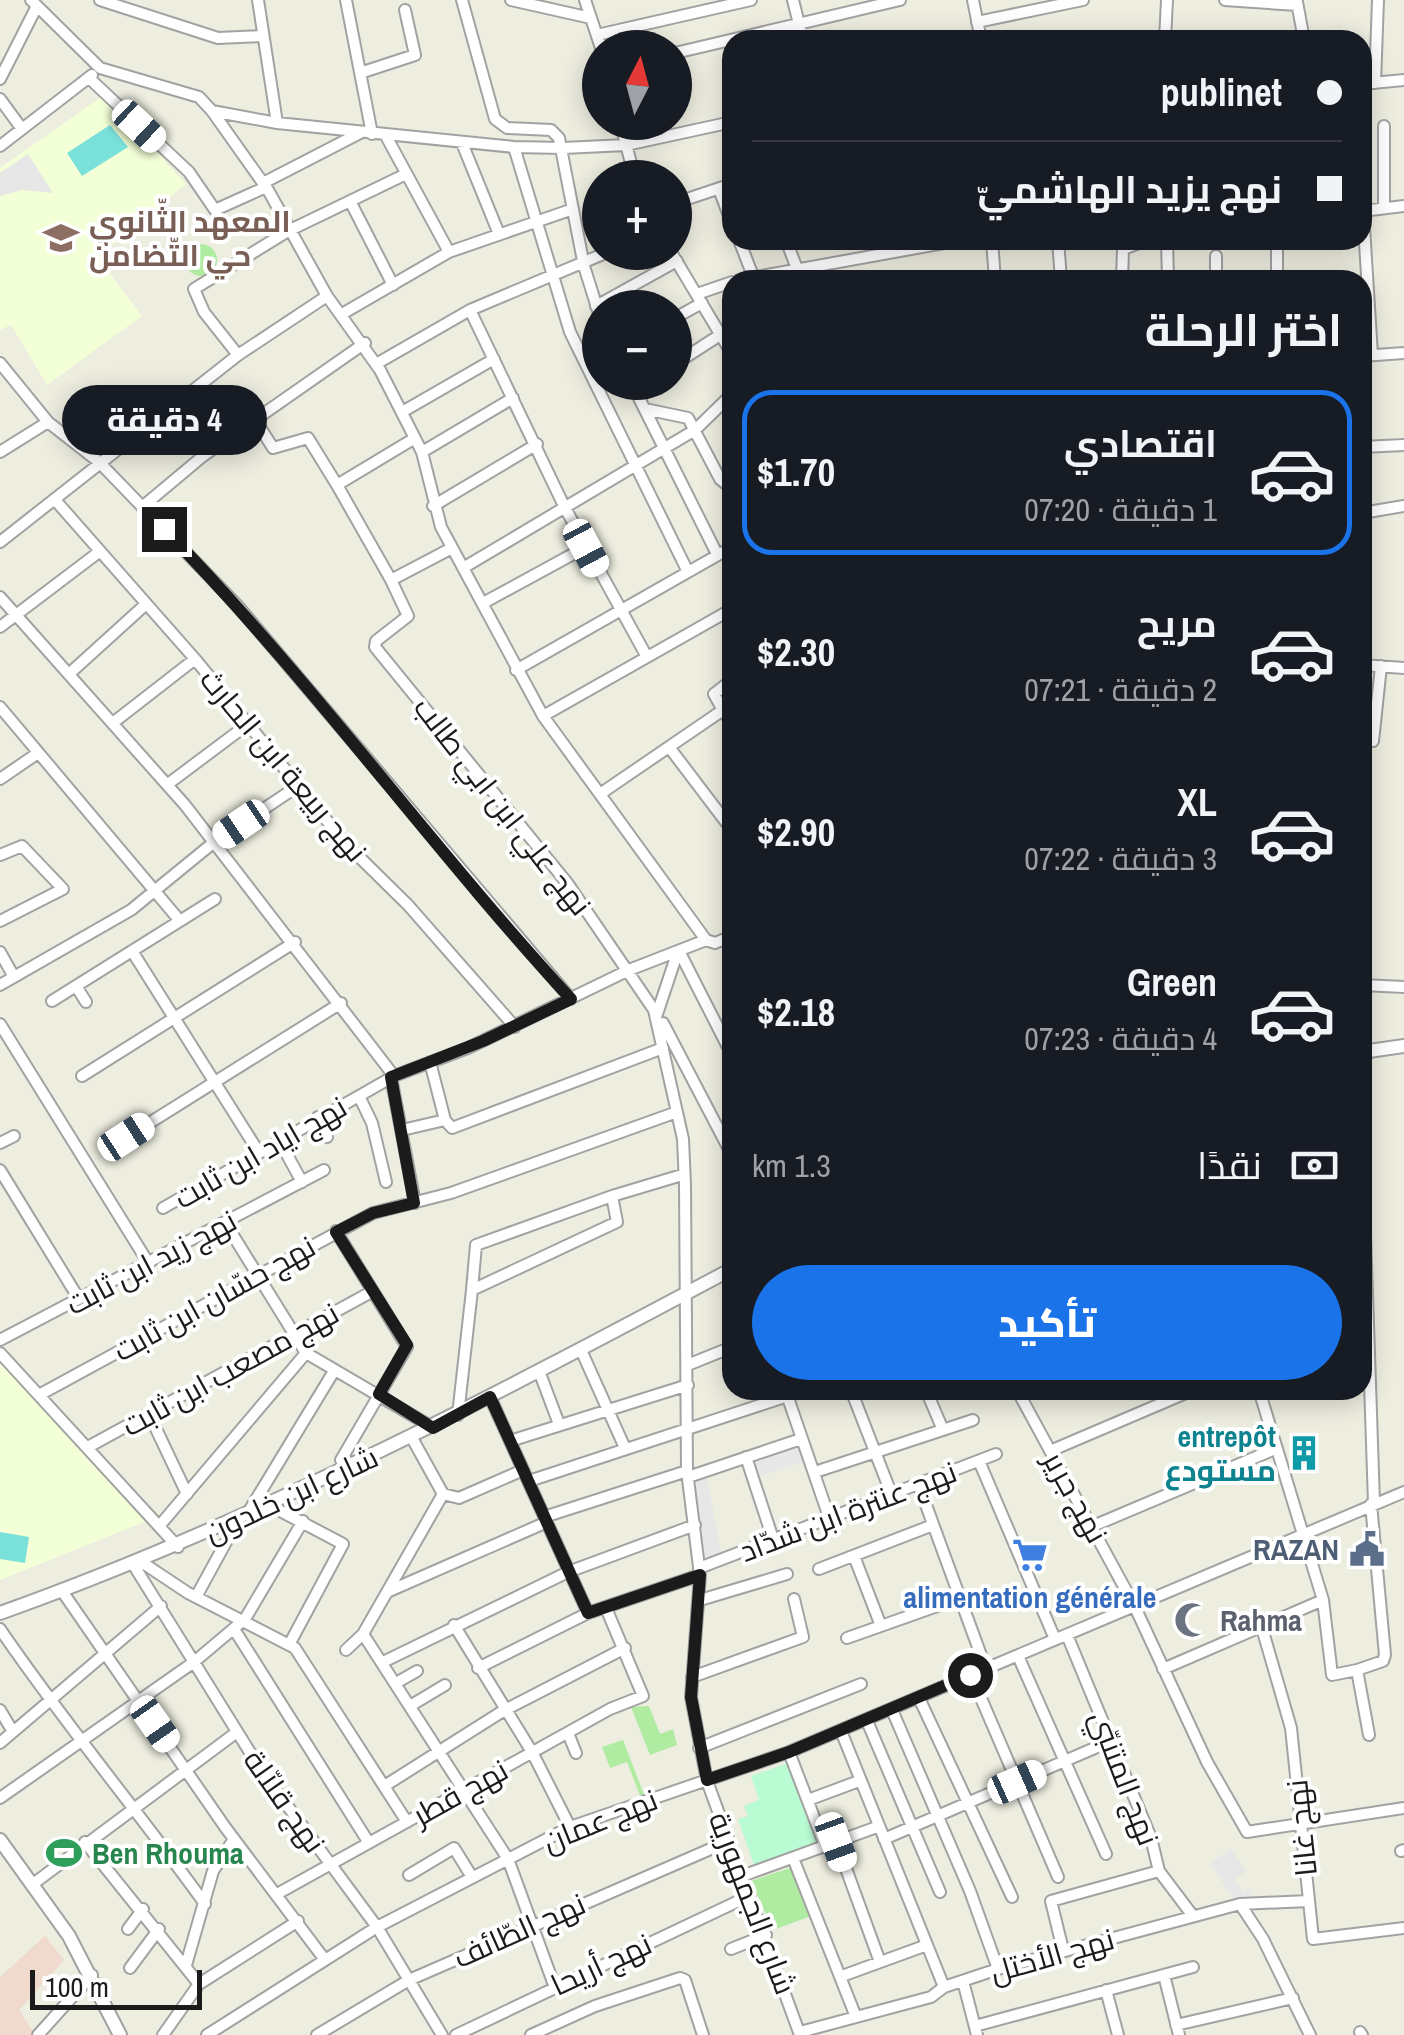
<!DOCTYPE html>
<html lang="ar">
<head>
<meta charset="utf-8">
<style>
	body { margin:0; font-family:"Archivo Narrow",Cairo,sans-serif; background:#20242c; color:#f1f3f6; direction:rtl; height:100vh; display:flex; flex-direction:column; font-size:38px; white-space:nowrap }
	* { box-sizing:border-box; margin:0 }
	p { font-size:32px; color:#9ea1a6 }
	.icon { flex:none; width:55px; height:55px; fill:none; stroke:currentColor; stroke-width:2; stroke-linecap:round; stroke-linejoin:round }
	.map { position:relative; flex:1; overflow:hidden; direction:ltr }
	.sheet { position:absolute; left:722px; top:270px; width:650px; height:1130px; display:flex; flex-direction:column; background:#171b24; border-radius:30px; box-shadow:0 5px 25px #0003; direction:rtl }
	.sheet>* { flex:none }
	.top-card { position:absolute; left:722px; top:30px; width:650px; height:220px; border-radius:30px; box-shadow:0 5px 25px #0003; direction:rtl; display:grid; align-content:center; height:220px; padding:0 30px; background:#171b24 }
	.needle { width:65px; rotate:6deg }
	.buttons { position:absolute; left:582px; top:30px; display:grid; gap:20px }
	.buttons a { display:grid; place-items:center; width:110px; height:110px; border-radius:50%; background:#171b24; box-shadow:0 5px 25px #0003; font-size:50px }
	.scale { position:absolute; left:30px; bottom:25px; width:172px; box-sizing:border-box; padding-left:10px; border:5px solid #1b1b1b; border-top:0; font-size:28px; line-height:35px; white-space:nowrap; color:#1b1b1b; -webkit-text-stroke:8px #fff; paint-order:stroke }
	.end { position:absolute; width:45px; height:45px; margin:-22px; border:12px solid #1b1b1b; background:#fff; box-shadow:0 0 0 5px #fff }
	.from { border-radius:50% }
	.bubble { position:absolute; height:70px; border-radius:35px; background:#171b24; box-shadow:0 5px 25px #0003; font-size:32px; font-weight:800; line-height:70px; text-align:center; direction:rtl }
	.car { position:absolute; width:30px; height:60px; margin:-30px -15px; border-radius:12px; box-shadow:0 0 8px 2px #0007; background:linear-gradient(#fff 24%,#345 0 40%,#fff 0 76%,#345 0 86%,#fff 0) }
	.top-card b { display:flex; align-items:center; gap:35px; height:95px; font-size:38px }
	.top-card b+b { border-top:2px solid #363941 }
	.top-card i { width:25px; height:25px; background:#f1f3f6 }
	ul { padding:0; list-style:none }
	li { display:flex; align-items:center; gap:30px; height:165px; margin:0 20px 15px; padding:0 10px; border:5px solid transparent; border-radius:30px }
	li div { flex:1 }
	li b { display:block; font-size:38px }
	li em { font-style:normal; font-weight:800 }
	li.on { border-color:#1a73e8 }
	li>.icon { width:90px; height:90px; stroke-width:1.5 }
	h2 { padding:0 30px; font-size:45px; line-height:120px }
	.pay { display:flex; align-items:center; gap:25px; height:110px; padding:0 30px; font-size:38px }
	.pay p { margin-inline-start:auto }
	.action { display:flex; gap:20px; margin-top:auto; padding:20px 30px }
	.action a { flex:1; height:115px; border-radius:60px; background:#1a73e8; color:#fff; font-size:40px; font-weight:800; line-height:115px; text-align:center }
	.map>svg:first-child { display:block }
	.commercial { fill:#f0d9cd }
	.education { fill:#f3ffd7 }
	.grass { fill:#b0eba2 }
	.park { fill:#b9fbd3 }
	.pitch { fill:#79e1d9 }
	.parking { fill:#e7e7e7 }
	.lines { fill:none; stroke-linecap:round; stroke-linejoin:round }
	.minor-casing { stroke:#a2a2a2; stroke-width:14 }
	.tertiary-casing { stroke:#a2a2a2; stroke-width:16 }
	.minor { stroke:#fff; stroke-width:10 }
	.tertiary { stroke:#fff; stroke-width:12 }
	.route { stroke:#1b1b1b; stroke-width:12 }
	.labels { text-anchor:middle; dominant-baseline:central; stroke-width:8; stroke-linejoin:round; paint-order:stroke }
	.education-label { font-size:30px; font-weight:bold; fill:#785e54; stroke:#fff; text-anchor:start }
	.street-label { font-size:30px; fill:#1b1b1b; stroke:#fff }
	.culture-label { font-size:30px; font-weight:bold; fill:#0d838f; stroke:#fff; text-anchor:end }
	.service-label { font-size:30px; font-weight:bold; fill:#4e5e75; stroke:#fff; text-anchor:end }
	.shop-label { font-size:30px; font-weight:bold; fill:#366cbe; stroke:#fff }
	.worship-label { font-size:30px; font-weight:bold; fill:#5b616d; stroke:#fff; text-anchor:start }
	.leisure-label { font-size:30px; font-weight:bold; fill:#27864d; stroke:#fff; text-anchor:start }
</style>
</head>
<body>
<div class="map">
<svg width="1404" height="2035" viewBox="0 0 1404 2035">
	<rect width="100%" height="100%" fill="#edede0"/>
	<path class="commercial" d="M 45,1936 L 64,1960 L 19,2010 L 35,2035 L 0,2035 L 0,1977 Z"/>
	<path class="education" d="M 104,95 L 186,184 L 97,257 L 142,316 L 47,385 L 11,325 L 0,330 L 0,168 Z
		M 0,1356 L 149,1520 L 0,1580 Z"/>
	<path class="grass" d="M185 260a16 16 0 1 1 32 0a16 16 0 1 1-32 0Z
		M 649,1706 L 660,1734 L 673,1729 L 677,1745 L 650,1755 L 631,1707 Z
		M 623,1740 L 645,1797 L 641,1798 L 627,1762 L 610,1768 L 602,1747 Z
		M 793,1867 L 814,1915 L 773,1930 L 751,1881 Z"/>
	<path class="park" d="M 791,1762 L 819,1842 L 754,1865 L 738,1819 L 748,1816 L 744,1806 L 759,1800 L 751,1776 Z"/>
	<path class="pitch" d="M 110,125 L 128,147 L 82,176 L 67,153 Z
		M 0,1532 L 29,1537 L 25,1563 L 0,1559 Z"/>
	<path class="parking" d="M 28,154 L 53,193 L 22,190 L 0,196 L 0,173 Z
		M 802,1441 L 808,1460 L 754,1478 L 748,1458 Z
		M 727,1466 L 729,1471 L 707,1478 L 722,1557 L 706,1563 L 694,1476 Z
		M 1231,1849 L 1246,1871 L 1235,1879 L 1244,1893 L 1250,1889 L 1252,1897 L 1234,1900 L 1210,1863 Z"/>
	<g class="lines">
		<defs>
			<path id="minor" d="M 31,0 L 100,68 L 199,97 L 212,111 L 277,123 L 514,147 L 563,148 L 626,145 L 732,122
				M 100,0 L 218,38 L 262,36
				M 258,0 L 277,123
				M 346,0 L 372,134
				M 462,0 L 495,119 L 507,128 L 551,130 L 559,138 L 584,266 L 600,317
				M 511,0 L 591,18
				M 585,0 L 601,48
				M 793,0 L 803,40
				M 973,0 L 981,40
				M 1225,0 L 1297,5
				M 1297,2 L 1304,40
				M 977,22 L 1083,0
				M 597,35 L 751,0
				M 1144,40 L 1164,35
				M 1165,40 L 1167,0
				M 675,53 L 900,0
				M 360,73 L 415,55 L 405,10
				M 89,78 L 189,172 L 215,210 L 266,187
				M 0,79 L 37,6
				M 1375,83 L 1378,0
				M 1362,84 L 1404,80
				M 0,99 L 22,129
				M 212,111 L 268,190 L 327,296 L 380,370 L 422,452 L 441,527 L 543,716 L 706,940
				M 620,122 L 635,178
				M 386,136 L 449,252
				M 462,143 L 499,234
				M 0,146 L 92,75
				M 514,147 L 570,332 L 687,570
				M 263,183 L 360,133
				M 719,189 L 732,224
				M 350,201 L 393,285
				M 675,203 L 732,184
				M 1384,208 L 1384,126
				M 1362,211 L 1404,206
				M 1363,211 L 1372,355
				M 739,240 L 753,276
				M 786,240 L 796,266
				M 992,240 L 995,280
				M 1058,240 L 1061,280
				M 1167,240 L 1168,280
				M 1277,240 L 1277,280
				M 671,252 L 732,354
				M 739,280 L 961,240
				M 1122,280 L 1123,249 L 1148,240
				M 1216,280 L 1216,256
				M 697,294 L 732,282
				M 596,306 L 677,261
				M 470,310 L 564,506 L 647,657
				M 342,314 L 449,252 L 573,209
				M 675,318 L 702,303
				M 238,355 L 327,296
				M 1362,356 L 1404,353
				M 0,363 L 48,422 L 99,462 L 237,605 L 571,999
				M 376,364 L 470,310 L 608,252
				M 675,364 L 720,335
				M 631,382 L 717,554
				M 645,409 L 688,418 L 720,479 L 732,489
				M 402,412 L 494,359
				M 256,421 L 273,448 L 308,438 L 337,485 L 415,438
				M 1362,447 L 1404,445
				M 0,452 L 48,422
				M 422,452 L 513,398
				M 337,485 L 391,580 L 452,548
				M 56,501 L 195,659 L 346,844 L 408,905 L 515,1027
				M 433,506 L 537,444
				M 142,507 L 203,456 L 365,343
				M 1362,513 L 1404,506
				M 0,542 L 238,355 L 204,312 L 194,289 L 288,231 L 404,175
				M 463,568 L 695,430 L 732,394
				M 391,580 L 408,616 L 376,641 L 375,647 L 568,884 L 654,1010 L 683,1139 L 685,1185 L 687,1471 L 700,1575 L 691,1697 L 707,1781 L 800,2035
				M 0,597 L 185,805 L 394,1076
				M 485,602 L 586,547
				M 0,627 L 99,552
				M 1362,665 L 1404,668
				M 516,670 L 732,547
				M 70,673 L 145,605
				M 0,707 L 180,921
				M 723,710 L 714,694 L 732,680
				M 543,716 L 732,609
				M 114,722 L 195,659
				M 1373,741 L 1381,666
				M 669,747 L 732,830
				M 0,779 L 38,753
				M 168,784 L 248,724
				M 600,794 L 723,710 L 732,724
				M 0,855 L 22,846 L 63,889 L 0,921
				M 132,951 L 258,1151
				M 679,951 L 732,1055
				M 0,952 L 14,977
				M 0,985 L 131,910 L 213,843 L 298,786
				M 1362,985 L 1404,987
				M 76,986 L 86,1002
				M 52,1001 L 215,899
				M 656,1017 L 678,951
				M 663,1023 L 732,1155
				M 0,1024 L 149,1264
				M 430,1062 L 445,1120
				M 82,1076 L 295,942
				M 391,1077 L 415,1203
				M 359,1096 L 372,1123 L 386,1182
				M 318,1117 L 327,1137
				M 402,1130 L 445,1120 L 452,1128 L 663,1048
				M 127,1137 L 341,1003
				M 279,1140 L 302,1182
				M 0,1143 L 14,1136
				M 1362,1145 L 1374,1503
				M 0,1170 L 79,1299
				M 163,1208 L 394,1076 L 468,1048 L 629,970 L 706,940 L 715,943 L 732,936
				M 226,1224 L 306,1353 L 432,1427
				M 336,1231 L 407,1347 L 341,1460
				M 472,1290 L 476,1245 L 612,1196
				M 0,1340 L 324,1170
				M 581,1350 L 625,1448
				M 0,1353 L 178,1547
				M 690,1364 L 732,1347
				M 539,1371 L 559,1424
				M 851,1390 L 891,1493
				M 926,1390 L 943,1430
				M 1017,1390 L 1134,1605 L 1207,1762 L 1247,1832 L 1404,1808
				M 1259,1390 L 1323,1600 L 1332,1675 L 1357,1670 L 1369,1735
				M 39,1395 L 373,1213 L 451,1193 L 677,1112
				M 787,1395 L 829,1517
				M 490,1397 L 588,1613
				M 149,1414 L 187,1494
				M 458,1415 L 472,1290 L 617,1222 L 612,1196 L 682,1175
				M 412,1438 L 443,1494
				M 510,1441 L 688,1385
				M 88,1447 L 373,1291
				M 1050,1451 L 1193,1390
				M 746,1457 L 773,1539
				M 979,1461 L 1055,1639
				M 815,1472 L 973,1420
				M 688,1477 L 801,1439
				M 529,1481 L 806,1390
				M 918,1483 L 986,1669
				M 269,1505 L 343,1544 L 290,1643
				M 249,1511 L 334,1371
				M 544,1517 L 687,1471
				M 161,1524 L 306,1353
				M 1093,1526 L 1275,1449
				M 854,1556 L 881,1626
				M 140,1561 L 188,1593 L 295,1648 L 407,1822
				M 133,1564 L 261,1770 L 377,1927 L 442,2035
				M 699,1568 L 996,1454
				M 819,1569 L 933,1525
				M 62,1591 L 225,1827 L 325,1960
				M 387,1592 L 547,1522
				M 196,1597 L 238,1520
				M 700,1600 L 787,1574
				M 454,1625 L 532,1752 L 570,1827
				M 1262,1628 L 1291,1728 L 1313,1939 L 1404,1928
				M 0,1629 C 64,1723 138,1811 205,1904
				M 234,1629 L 369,1843
				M 363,1634 L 508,1859 L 554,1985
				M 1067,1635 L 1151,1838 L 1159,1871 L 1193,1916
				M 847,1638 L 960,1598
				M 346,1650 L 363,1634 L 443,1494 L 459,1498 L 523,1470
				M 1018,1656 L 1106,1854
				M 383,1662 L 568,1572 L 695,1525
				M 478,1668 L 588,1613 L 700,1575
				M 1163,1669 L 1323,1600
				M 1357,1670 L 1383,1661 L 1385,1655 L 1371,1504
				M 971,1675 L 1058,1877
				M 692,1677 L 803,1637 L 794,1599
				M 396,1683 L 417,1671
				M 919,1698 L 1012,1897
				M 410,1706 L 445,1685
				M 0,1710 L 13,1732
				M 892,1710 L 970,1891 L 998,1969
				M 867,1721 L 940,1892
				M 841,1731 L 944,1987
				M 568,1733 L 576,1753
				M 0,1743 L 161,1606
				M 699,1748 L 861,1684
				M 789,1752 L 825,1846
				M 386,1785 L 503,1711 L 625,1648
				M 0,1798 L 194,1662 L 245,1619 L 303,1521
				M 808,1800 L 859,1781
				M 884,1839 L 1111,1741
				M 836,1841 L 880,1962
				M 85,1842 L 199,1984
				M 1401,1851 L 1404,1850
				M 793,1858 L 856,2017
				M 409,1875 L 454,1848 L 472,1877
				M 742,1876 L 877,1827
				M 33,1884 L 237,1732
				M 277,1894 L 610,1709 L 643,1696 L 606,1608
				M 1240,1904 L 1263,1939 L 1310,2035
				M 128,1929 L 143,1909
				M 731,1949 L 766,1935
				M 1063,1950 L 1051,1901 L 1159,1871
				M 186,1965 L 213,1871 L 234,1839
				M 130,1968 L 159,1929
				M 1164,1975 L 1179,2035
				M 842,1976 L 927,1945
				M 963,1981 L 977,2035
				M 1106,1990 L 1118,2035
				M 1176,2025 L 1293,1998
				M 975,2026 L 1193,1967
				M 800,2032 L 931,1997 L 944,1987 L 998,1969 L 1240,1904 L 1309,1901
				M 1360,2032 L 1362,2035
				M 38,2035 L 92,1975
				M 163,2035 L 199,1984 L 298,1921
				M 207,2035 L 377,1927 L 570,1827 L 789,1752 L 1404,1492
				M 317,2035 L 409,1980 L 729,1841
				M 456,2035 L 749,1896
				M 531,2035 L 595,2006 L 680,1978 L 685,1980 L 703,2035"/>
			<path id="tertiary" d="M 1362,1052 L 1404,1046
				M 0,1613 C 256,1522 493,1396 732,1269
				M 0,1840 L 69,1936 L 120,2035"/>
		</defs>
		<use href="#minor" class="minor-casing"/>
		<use href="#tertiary" class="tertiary-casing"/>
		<use href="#minor" class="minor"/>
		<use href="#tertiary" class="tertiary"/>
	</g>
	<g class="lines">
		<path class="route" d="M 164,529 C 309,677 430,846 571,999 L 483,1041 L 391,1077 L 414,1203 L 373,1213 L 336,1232 L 407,1345 L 379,1394 L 433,1428 L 490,1397 L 588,1613 L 700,1575 L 691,1697 L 707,1780 L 789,1752 L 970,1675"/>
	</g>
	<defs>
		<symbol id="school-bare" viewBox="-9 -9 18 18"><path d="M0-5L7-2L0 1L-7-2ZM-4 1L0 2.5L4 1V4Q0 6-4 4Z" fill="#8d6e63" stroke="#fff" stroke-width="2.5" paint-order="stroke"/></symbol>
		<symbol id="building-bare" viewBox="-9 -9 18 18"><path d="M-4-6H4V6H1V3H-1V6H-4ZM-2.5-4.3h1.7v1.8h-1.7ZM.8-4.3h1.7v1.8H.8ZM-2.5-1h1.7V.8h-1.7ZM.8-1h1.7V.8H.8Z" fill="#0f9aa8" stroke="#fff" stroke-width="2.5" paint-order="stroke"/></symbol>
		<symbol id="civic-bare" viewBox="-9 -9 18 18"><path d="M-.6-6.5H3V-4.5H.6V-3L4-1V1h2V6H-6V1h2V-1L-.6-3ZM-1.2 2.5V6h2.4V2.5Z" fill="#5c6f8a" stroke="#fff" stroke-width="2.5" paint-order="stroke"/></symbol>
		<symbol id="supermarket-bare" viewBox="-9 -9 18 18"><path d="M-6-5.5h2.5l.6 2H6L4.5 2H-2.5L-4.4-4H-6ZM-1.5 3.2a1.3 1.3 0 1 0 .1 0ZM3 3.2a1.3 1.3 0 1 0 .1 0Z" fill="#3f7fe0" stroke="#fff" stroke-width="2.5" paint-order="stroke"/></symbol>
		<symbol id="mosque-bare" viewBox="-9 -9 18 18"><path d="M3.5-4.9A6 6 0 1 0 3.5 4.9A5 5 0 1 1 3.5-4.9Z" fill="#6b7280" stroke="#fff" stroke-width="2.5" paint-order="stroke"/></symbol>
		<symbol id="stadium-bare" viewBox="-9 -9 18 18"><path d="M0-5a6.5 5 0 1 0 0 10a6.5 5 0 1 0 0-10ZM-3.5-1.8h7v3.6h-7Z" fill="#2e9e5b" stroke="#fff" stroke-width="2.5" paint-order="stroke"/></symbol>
	</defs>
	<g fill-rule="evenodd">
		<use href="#school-bare" x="36" y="213" width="50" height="50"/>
		<use href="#building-bare" x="1279" y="1428" width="50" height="50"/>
		<use href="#civic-bare" x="1342" y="1524" width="50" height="50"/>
		<use href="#supermarket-bare" x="1005" y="1530" width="50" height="50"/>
		<use href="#mosque-bare" x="1167" y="1595" width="50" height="50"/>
		<use href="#stadium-bare" x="39" y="1828" width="50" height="50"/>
	</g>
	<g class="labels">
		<g class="education-label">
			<text x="89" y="221">المعهد الثّانوي<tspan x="89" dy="34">حي التّضامن</tspan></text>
		</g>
		<g class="street-label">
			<text transform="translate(284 765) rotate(50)">نهج ربيعة ابن الحارث</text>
			<text transform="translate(503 806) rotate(52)">نهج علي ابن ابي طالب</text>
			<text transform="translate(260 1152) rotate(-30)">نهج اياد ابن ثابت</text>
			<text transform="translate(151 1262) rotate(-28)">نهج زيد ابن ثابت</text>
			<text transform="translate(214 1298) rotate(-29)">نهج حسّان ابن ثابت</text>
			<text transform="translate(230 1369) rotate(-29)">نهج مصعب ابن ثابت</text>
			<text transform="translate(291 1494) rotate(-25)">شارع ابن خلدون</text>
			<text transform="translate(1076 1497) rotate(61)">نهج جرير</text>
			<text transform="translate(848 1511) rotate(-21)">نهج عنترة ابن شدّاد</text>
			<text transform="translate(1125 1778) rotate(69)">نهج المتنبّي</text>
			<text transform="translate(460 1792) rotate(-29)">نهج قطر</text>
			<text transform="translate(285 1801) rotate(55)">نهج قلاّلة</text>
			<text transform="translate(600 1820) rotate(-22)">نهج عمان</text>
			<text transform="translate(1301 1828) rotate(-96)">نهج غانا</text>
			<text transform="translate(753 1903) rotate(69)">شارع الجمهورية</text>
			<text transform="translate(519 1930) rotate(-24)">نهج الطّائف</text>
			<text transform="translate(1052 1955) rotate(-16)">نهج الأختل</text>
			<text transform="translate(601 1964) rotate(-25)">نهج أريحا</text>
		</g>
		<g class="culture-label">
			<text x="1276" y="1436">entrepôt<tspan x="1276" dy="34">مستودع</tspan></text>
		</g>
		<g class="service-label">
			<text x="1339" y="1549">RAZAN</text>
		</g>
		<g class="shop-label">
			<text x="1030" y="1597">alimentation générale</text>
		</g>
		<g class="worship-label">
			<text x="1220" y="1620">Rahma</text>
		</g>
		<g class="leisure-label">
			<text x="92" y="1853">Ben Rhouma</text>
		</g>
	</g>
</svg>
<div class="buttons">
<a><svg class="needle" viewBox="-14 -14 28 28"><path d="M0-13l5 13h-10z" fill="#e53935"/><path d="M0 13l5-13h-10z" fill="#9ea1a6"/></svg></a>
<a>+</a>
<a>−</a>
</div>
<div class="scale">100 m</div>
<i class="end from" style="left:970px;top:1675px"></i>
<i class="end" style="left:164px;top:529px"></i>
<div class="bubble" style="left:62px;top:385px;width:205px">4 دقيقة</div>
<i class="car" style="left:139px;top:126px;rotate:133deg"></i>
<i class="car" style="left:586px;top:548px;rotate:152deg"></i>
<i class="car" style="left:241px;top:824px;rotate:236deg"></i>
<i class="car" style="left:126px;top:1137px;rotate:57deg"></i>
<i class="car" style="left:155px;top:1724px;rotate:145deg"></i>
<i class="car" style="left:1017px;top:1782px;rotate:66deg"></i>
<i class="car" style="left:836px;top:1842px;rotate:160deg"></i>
<div class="top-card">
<b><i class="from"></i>publinet</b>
<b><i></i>نهج يزيد الهاشميّ</b>
</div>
<section class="sheet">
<h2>اختر الرحلة</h2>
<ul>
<li class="on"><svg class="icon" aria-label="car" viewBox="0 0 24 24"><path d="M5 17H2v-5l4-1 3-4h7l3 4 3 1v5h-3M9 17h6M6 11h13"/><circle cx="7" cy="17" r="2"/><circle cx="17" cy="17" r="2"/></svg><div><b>اقتصادي</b><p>1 دقيقة · 07:20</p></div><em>$1.70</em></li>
<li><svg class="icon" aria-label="car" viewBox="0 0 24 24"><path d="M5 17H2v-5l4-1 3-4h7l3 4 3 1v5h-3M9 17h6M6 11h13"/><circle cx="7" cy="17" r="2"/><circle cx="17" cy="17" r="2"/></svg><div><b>مريح</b><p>2 دقيقة · 07:21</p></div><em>$2.30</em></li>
<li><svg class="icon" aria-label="car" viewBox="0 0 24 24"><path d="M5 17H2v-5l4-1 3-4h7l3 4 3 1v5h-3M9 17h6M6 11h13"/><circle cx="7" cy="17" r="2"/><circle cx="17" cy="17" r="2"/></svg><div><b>XL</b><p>3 دقيقة · 07:22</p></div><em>$2.90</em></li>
<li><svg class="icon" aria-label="car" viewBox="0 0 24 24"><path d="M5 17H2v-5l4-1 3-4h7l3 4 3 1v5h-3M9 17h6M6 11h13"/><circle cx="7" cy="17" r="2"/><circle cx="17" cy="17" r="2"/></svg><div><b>Green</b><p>4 دقيقة · 07:23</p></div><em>$2.18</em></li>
</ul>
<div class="pay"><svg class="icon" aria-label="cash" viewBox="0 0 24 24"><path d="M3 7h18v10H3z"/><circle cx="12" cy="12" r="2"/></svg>نقدًا<p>1.3 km</p></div>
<div class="action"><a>تأكيد</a></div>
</section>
</div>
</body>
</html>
